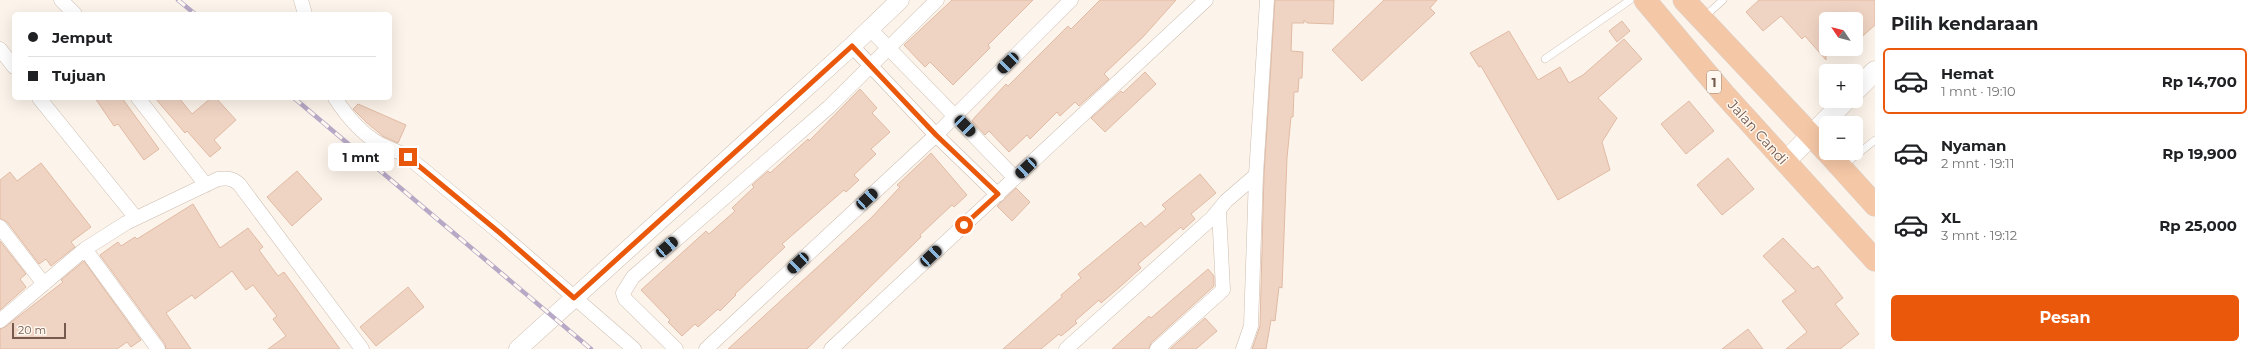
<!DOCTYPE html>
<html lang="id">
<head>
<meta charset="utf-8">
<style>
	body { margin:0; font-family:Montserrat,sans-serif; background:#f6f6f6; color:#202124; height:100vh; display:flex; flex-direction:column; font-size:15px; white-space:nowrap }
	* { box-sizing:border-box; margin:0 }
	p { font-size:13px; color:#757577 }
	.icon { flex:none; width:22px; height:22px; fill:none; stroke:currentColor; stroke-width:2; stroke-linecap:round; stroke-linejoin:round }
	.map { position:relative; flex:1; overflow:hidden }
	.details { display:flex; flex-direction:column; background:#fff; width:380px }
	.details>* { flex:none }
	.top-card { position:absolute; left:12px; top:12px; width:380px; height:88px; border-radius:6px; box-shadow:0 4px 16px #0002; display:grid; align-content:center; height:88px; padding:0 16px; background:#fff }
	.needle { width:26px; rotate:305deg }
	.buttons { position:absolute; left:1819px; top:12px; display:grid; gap:8px }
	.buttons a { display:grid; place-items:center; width:44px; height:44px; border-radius:6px; background:#fff; box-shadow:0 4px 16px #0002; font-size:20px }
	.scale { position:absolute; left:12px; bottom:10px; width:54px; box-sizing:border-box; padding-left:4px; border:2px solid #755b4e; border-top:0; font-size:11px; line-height:14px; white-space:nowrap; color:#755b4e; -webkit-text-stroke:3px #fef8f0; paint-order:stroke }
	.end { position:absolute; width:18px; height:18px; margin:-9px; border:5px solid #ea580c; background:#fff; box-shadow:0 0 0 2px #fff }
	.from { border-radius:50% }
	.bubble { position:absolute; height:28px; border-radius:6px; background:#fff; box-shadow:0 4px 16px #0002; font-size:13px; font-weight:700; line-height:28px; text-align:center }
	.car { position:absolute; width:12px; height:24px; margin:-12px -6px; border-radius:5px; box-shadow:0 0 3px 1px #0007; background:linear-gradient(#222 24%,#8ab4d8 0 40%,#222 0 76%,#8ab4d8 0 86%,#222 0) }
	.top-card b { display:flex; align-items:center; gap:14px; height:38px; font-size:15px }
	.top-card b+b { border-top:1px solid #e0e0e0 }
	.top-card i { width:10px; height:10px; background:#202124 }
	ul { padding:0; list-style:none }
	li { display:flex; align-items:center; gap:12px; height:66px; margin:0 8px 6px; padding:0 8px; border:2px solid transparent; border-radius:6px }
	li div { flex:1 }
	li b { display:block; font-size:15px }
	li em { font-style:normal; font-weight:700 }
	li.selected { border-color:#ea580c }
	li>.icon { width:36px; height:36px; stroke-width:1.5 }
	h2 { padding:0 16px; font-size:18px; line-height:48px }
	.button { display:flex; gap:8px; margin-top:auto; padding:8px 16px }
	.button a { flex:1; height:46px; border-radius:6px; background:#ea580c; color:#fff; font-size:16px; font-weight:700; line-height:46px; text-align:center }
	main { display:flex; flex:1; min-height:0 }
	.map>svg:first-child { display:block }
	.building { fill:#f0d4c3; stroke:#e1baa4 }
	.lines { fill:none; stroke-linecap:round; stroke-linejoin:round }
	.service-casing { stroke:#cdbcb0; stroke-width:8 }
	.minor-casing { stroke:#cdbcb0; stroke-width:15 }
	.tertiary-casing { stroke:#cdbcb0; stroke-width:19 }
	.secondary-casing { stroke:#d2beb0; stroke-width:21 }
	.trunk-casing { stroke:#d8d1cd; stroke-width:23 }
	.service { stroke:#fff; stroke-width:7 }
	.minor { stroke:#fff; stroke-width:14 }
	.tertiary { stroke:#fff; stroke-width:18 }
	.secondary { stroke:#fff; stroke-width:20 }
	.trunk { stroke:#f4c7a6; stroke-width:22 }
	.rail-casing { stroke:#b7a8c6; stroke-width:4.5 }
	.rail { stroke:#fef8f0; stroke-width:3; stroke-dasharray:9; stroke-linecap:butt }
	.route { stroke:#ea580c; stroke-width:5 }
	.labels { text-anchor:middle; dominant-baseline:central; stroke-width:3; stroke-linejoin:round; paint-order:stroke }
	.shield { fill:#fef8f0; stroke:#9e8a7f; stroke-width:1 }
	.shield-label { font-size:13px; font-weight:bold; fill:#755b4e }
	.street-label { font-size:14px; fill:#755b4e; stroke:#fef8f0 }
</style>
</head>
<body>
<main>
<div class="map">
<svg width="1875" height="349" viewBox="0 0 1875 349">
	<rect width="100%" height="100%" fill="#fcf4ea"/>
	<path class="building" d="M 952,0 L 1033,0 L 988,45 L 990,48 L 953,85 L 930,62 L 925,67 L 904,45 Z
		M 1100,0 L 1176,0 L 1143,37 L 1104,74 L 1109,79 L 1079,106 L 1075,102 L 1060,116 L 1057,112 L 1030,139 L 1027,135 L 1009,152 L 989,131 L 985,135 L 972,121 L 975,117 L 1006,84 L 1008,86 L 1068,26 L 1071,29 Z
		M 1275,0 L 1334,0 L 1333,24 L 1307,23 L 1304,20 L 1304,23 L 1292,23 L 1291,51 L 1303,52 L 1302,78 L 1299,78 L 1298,92 L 1294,92 L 1293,117 L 1291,117 L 1287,158 L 1282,288 L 1279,287 L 1275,321 L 1271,320 L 1266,349 L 1252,349 L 1260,326 L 1264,175 Z
		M 1384,0 L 1437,0 L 1430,8 L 1435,13 L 1362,81 L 1332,50 Z
		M 1759,0 L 1875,0 L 1875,25 L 1856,42 L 1856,19 L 1826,19 L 1826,60 L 1805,36 L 1802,39 L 1781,16 L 1763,31 L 1746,12 Z
		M 1622,21 L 1630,31 L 1617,42 L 1609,31 Z
		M 1509,31 L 1538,80 L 1560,67 L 1569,83 L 1583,75 L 1624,39 L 1642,59 L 1598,98 L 1617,118 L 1602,142 L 1610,170 L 1558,200 L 1481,66 L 1479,67 L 1470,53 Z
		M 1145,72 L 1156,84 L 1105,132 L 1091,118 L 1121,91 L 1123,93 Z
		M 860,89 L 877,108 L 872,113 L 890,132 L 871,149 L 876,154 L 854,175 L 859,180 L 846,192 L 844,190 L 782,244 L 785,247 L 735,294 L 736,295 L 720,311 L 718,309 L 698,327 L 695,324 L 682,336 L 668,322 L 670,320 L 641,290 L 706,231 L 709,234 L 735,211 L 732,208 L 754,187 L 752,185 L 768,171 L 770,173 L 808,139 L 809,141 Z
		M 95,98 L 122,98 L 159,149 L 144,160 L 118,124 L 114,126 Z
		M 155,98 L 179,98 L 192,114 L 211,98 L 216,98 L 236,120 L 214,140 L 221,148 L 210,157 L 187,131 L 185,133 Z
		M 1689,101 L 1714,131 L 1686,154 L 1661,124 Z
		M 358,104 L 406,125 L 398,143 L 384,137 L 367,123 L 353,109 Z
		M 931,153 L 967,195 L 954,207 L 952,205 L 920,235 L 921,237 L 807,349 L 728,349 L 871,218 L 900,187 L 897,185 Z
		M 1728,158 L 1754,189 L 1722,215 L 1697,185 Z
		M 41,163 L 91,227 L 71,242 L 75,247 L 51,266 L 46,259 L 39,264 L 7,222 L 0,218 L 0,180 L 10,172 L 17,181 Z
		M 297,171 L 322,199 L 292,226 L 267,197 Z
		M 1200,174 L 1216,193 L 1191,214 L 1195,219 L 1183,230 L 1181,227 L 1138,264 L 1141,268 L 1121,286 L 1101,303 L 1099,300 L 1075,321 L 1077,323 L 1061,336 L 1059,334 L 1041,349 L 1003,349 L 1062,297 L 1061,295 L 1081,278 L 1078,274 L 1141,222 L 1145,227 L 1166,209 L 1162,205 Z
		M 1016,188 L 1030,202 L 1012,221 L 997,206 Z
		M 193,204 L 220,248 L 248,228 L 263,247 L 259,250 L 278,276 L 284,272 L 340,349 L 268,349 L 286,336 L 273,319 L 277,316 L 253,285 L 246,290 L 232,271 L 195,299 L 192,295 L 166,313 L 191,349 L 166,349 L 165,344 L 100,255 L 118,242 L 121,246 L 135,237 L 137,239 Z
		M 1783,238 L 1813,269 L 1818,266 L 1843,298 L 1835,304 L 1859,334 L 1840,349 L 1786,349 L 1807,332 L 1782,301 L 1796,291 L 1763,256 Z
		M 0,241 L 26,274 L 20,279 L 26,287 L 0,310 Z
		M 84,261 L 141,340 L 131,347 L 127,342 L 117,349 L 0,349 L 0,329 L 5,327 L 63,282 L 61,280 Z
		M 1208,269 L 1214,276 L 1214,286 L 1151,343 L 1149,349 L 1112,349 L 1149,316 L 1151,318 Z
		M 408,287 L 424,307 L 376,346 L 360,327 Z
		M 1205,318 L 1217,331 L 1196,349 L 1170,349 Z
		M 1748,329 L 1763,349 L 1722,349 Z"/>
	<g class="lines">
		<defs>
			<path id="service" d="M 1704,17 L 1723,0
				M 1545,59 L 1630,0
				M 1843,166 L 1875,140"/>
			<path id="minor" d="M 61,0 L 75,14
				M 301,0 L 305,14
				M 870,29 L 1015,178
				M 852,46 L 936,135 L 998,195
				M 0,49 L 14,67
				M 39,98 L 136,218
				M 138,98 L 206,185
				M 335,98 C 346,115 362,134 380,144 C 388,149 397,150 408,157 L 500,233 L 634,349
				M 0,227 L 44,284
				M 85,249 L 158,349
				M 0,321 L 85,249 L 126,223 L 218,179 C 227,178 232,178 239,184 L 362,349
				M 676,349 L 625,299 L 623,293 L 633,277 L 829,107 L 937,0
				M 706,349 L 936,135 L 1071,0
				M 831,349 L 1206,0
				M 1066,349 L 1212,218 L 1226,201 L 1256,175
				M 1157,349 L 1223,290 L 1219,211
				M 1243,349 L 1251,326 L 1256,175 L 1267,0"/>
			<path id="tertiary" d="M 518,349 L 852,46 L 900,0"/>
			<path id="secondary" d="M 1856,90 L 1875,71
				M 1785,162 L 1845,101"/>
			<path id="trunk" d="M 1645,0 L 1724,94 L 1875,260
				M 1684,0 L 1826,151
				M 1828,153 L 1875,205"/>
		</defs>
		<use href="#service" class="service-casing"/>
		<use href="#minor" class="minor-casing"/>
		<use href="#tertiary" class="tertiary-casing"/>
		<use href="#secondary" class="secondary-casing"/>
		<use href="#trunk" class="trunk-casing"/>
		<use href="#service" class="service"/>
		<use href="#minor" class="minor"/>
		<use href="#tertiary" class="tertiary"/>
		<use href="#secondary" class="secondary"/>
		<use href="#trunk" class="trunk"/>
		<defs>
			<path id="rail" d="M 178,0 L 195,14
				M 294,98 L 591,349"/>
		</defs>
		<use href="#rail" class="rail-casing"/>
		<use href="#rail" class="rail"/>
	</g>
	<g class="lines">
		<path class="route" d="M 408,157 L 500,233 L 574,298 L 852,46 L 936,135 L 998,194 L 964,225"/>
	</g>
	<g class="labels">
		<rect class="shield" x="1707" y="71" width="14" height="22" rx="3"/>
		<g class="shield-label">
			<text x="1714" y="82">1</text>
		</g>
		<g class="street-label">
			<text transform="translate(1758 132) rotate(48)">Jalan Candi</text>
		</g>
	</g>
</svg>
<div class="buttons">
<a><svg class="needle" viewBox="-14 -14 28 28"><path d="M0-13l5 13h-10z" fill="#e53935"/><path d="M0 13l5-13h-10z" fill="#757577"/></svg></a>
<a>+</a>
<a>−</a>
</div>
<div class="scale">20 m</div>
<i class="end from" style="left:964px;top:225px"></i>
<i class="end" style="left:408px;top:157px"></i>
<div class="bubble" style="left:328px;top:143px;width:66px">1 mnt</div>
<i class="car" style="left:1008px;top:63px;rotate:226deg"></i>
<i class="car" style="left:965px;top:126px;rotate:136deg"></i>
<i class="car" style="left:1026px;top:168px;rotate:227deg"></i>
<i class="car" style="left:867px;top:199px;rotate:47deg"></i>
<i class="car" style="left:667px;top:247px;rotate:49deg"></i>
<i class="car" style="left:931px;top:256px;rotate:47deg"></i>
<i class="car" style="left:798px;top:263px;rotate:227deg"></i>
<div class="top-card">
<b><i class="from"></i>Jemput</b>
<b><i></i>Tujuan</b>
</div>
</div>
<section class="details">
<h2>Pilih kendaraan</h2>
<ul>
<li class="selected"><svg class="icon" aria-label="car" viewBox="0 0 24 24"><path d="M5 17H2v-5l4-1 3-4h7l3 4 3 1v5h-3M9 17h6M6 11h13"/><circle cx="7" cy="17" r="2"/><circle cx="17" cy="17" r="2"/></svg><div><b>Hemat</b><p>1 mnt · 19:10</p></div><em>Rp 14,700</em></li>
<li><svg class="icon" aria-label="car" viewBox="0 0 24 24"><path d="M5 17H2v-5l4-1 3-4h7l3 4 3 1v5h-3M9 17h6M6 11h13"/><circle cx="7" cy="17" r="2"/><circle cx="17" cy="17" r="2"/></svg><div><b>Nyaman</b><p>2 mnt · 19:11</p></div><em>Rp 19,900</em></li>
<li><svg class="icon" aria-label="car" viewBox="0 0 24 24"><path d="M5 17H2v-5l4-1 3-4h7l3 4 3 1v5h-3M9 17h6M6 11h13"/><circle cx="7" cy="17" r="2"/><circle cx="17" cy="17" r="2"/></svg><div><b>XL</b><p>3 mnt · 19:12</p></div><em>Rp 25,000</em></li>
</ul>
<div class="button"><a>Pesan</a></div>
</section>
</main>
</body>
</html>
